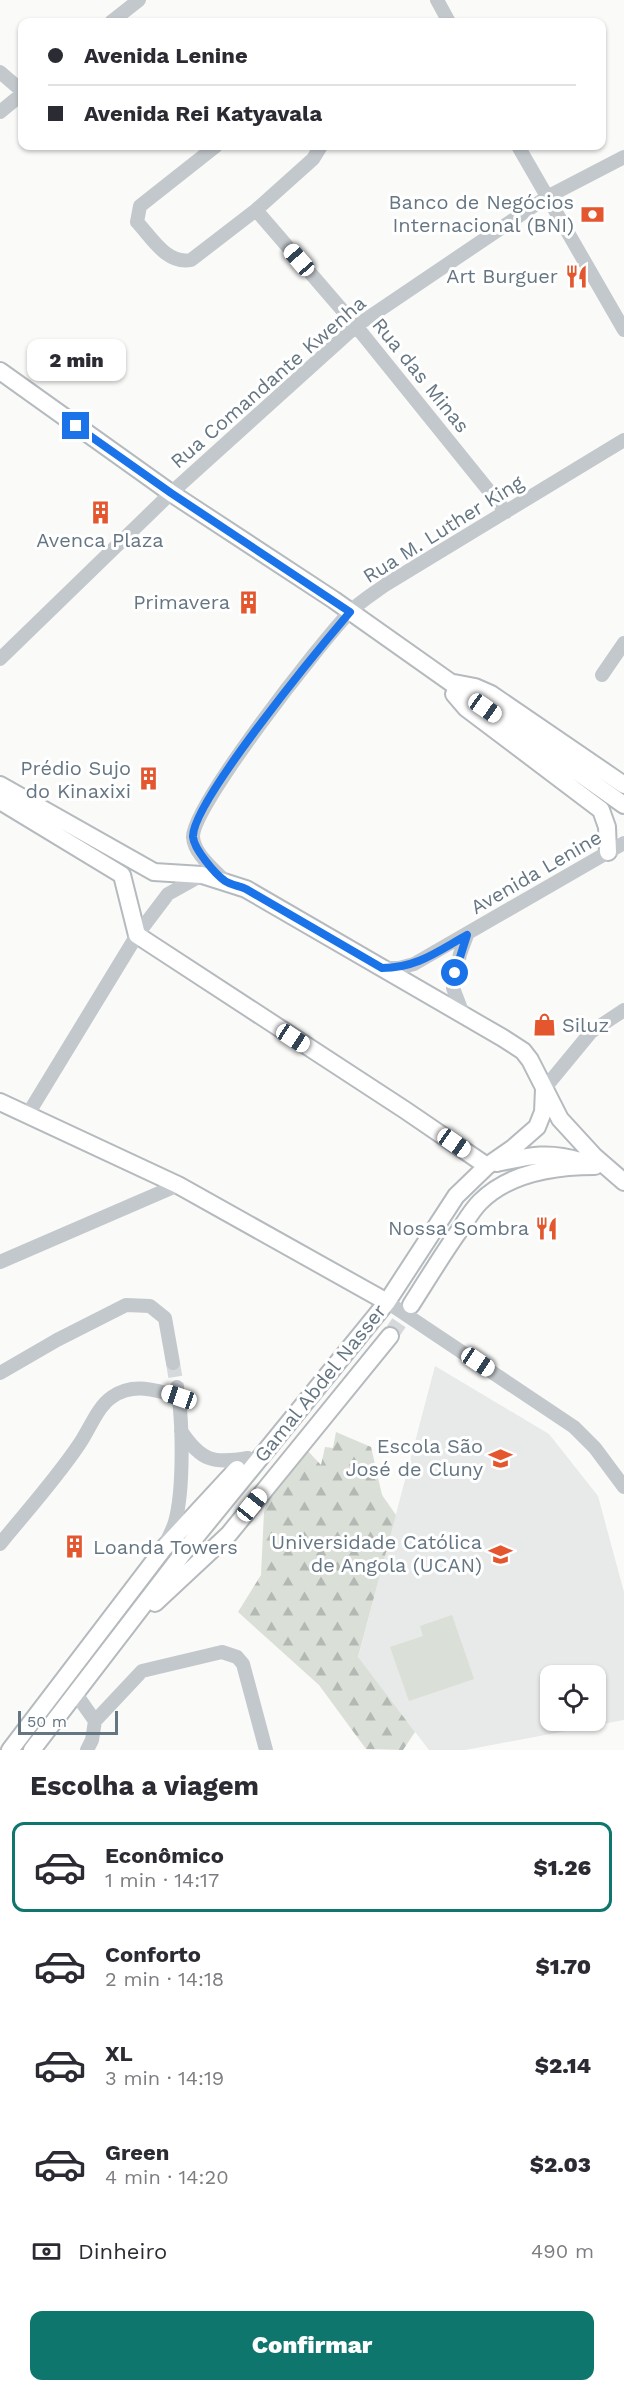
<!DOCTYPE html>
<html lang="pt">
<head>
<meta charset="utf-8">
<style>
	body { margin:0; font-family:"Work Sans",sans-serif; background:#f7f7f7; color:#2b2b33; height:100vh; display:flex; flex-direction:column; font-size:22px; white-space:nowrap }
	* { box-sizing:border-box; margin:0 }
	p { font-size:20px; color:#7c7c81 }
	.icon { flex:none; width:33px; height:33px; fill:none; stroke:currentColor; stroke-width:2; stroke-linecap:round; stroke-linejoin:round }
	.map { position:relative; height:1750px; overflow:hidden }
	.sheet { display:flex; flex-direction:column; background:#fff; flex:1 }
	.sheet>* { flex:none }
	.guide { position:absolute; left:18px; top:18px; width:588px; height:132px; border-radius:12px; box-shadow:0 2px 4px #0004; display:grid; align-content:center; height:132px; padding:0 30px; background:#fff }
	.buttons { position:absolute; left:540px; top:1665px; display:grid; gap:12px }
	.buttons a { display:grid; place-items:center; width:66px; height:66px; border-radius:12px; background:#fff; box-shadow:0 2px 4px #0004; font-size:30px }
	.scale { position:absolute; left:18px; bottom:15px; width:100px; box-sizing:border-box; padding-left:6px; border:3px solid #657683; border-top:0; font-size:16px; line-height:21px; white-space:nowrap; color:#657683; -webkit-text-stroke:4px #fff; paint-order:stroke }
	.end { position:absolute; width:27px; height:27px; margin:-14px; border:8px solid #1a73e8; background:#fff; box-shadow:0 0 0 3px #fff }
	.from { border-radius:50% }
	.bubble { position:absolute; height:42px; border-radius:12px; background:#fff; box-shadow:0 2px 4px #0004; font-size:20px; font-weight:800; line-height:42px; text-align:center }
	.car { position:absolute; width:18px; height:36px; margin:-18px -9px; border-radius:8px; box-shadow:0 0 4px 2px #0007; background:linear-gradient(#fff 24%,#345 0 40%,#fff 0 76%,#345 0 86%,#fff 0) }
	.guide b { display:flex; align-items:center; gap:21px; height:57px; font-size:22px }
	.guide b+b { border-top:2px solid #e1e1e2 }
	.guide i { width:15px; height:15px; background:#2b2b33 }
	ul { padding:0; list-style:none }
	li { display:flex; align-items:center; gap:18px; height:90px; margin:0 12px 9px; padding:0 18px; border:3px solid transparent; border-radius:12px }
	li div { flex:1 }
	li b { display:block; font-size:22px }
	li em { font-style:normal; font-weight:800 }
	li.selected { border-color:#0f766e }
	li>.icon { width:54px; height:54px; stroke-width:1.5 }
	h2 { padding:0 30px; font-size:27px; line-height:72px }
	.pay { display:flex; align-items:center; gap:15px; height:66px; padding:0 30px; font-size:22px }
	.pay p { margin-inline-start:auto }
	.action { display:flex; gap:12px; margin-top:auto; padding:12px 30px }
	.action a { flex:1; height:69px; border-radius:12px; background:#0f766e; color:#fff; font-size:24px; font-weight:800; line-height:69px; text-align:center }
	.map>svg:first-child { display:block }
	.built { fill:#e8e9e9; fill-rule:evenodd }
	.forest { fill:url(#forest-firs) }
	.pitch { fill:#dadfd7 }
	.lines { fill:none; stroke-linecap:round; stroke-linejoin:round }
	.minor-tunnel { stroke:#d5d9db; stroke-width:14; stroke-dasharray:14 7; stroke-linecap:butt }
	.major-tunnel { stroke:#d5d9db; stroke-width:16; stroke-dasharray:16 8; stroke-linecap:butt }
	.major-casing { stroke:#b5babe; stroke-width:20 }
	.minor { stroke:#c3c8cc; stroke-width:14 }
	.major { stroke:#fff; stroke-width:16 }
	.route { stroke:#1a73e8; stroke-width:8 }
	.labels { text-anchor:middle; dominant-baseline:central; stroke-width:6; stroke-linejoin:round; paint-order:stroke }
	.poi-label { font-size:20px; fill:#657683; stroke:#fff; text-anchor:end }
	.street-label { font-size:20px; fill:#657683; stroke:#fff }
</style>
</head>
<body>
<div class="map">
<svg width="624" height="1750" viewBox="0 0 624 1750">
	<defs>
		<pattern id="forest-firs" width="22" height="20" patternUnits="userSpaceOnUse" patternTransform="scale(1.5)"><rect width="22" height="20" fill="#dadfd7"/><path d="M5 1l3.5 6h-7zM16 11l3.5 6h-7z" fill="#b4b9b4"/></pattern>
	</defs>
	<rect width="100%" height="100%" fill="#fafaf8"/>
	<path class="built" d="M 435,1366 L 549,1434 L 598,1496 L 624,1592 L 624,1720 L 465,1750 L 429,1750 L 358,1658 ZM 550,1676 L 596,1676 L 596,1720 L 550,1720 Z"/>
	<path class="forest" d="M 336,1432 L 371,1447 L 382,1495 L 396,1515 L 358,1657 L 415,1732 L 403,1750 L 366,1749 L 319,1685 L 238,1612 L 261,1575 L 264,1512 L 276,1476 L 306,1449 L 321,1465 L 325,1447 L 333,1448 Z"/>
	<path class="pitch" d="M 452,1615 L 474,1679 L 409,1701 L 390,1647 L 423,1636 L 420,1626 Z"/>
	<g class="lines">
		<path class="minor-tunnel" d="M 173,1363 L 177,1387"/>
		<path class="major-tunnel" d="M 390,1336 L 411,1305"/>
		<defs>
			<path id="major" d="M 0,371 L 171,493 L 334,600 L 624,805
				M 454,683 L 475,687 L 491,694 L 624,785
				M 454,694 L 466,708 L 601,810 L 607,827 L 608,852
				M 0,785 L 154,872 L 202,875 L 246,889 L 503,1038 L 523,1051 L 530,1060 L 560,1119 L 594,1156 L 624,1182
				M 0,801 L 122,875 L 137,935 L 405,1110 L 487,1166
				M 0,1102 L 178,1185 L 387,1302
				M 497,1163 C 529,1156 548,1151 580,1161
				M 411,1305 C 427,1280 442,1255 459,1231 C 465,1222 472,1210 480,1202 C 510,1172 555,1166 595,1166
				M 155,1603 L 229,1534 L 390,1336
				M 10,1750 L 164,1548 L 237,1469
				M 32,1750 L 194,1539 L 387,1302 L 456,1196 L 487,1166 L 513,1148 L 537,1127 L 543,1112 L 544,1089"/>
		</defs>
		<use href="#major" class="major-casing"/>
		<path class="minor" d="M 437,0 L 449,22
			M 111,22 L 139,0
			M 0,72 L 22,91
			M 0,112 L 22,94
			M 216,146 L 140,206 L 137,222 C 152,238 167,265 191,260 L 256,210 L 313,159 L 321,146
			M 518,146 L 624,330
			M 256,210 L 356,326 L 506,512
			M 0,659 L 171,493 L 356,326 L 547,197 L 624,157
			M 602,675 L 624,643
			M 224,880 C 214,869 194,854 193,837 C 192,806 322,641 349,613 C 359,602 373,594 385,585 L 624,440
			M 382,968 L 399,968 L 414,964 L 624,843
			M 463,1014 L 453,988 L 460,954 L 467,935
			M 544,1089 L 591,1032 L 624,1010
			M 28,1114 L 137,935 L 168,894 L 202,875
			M 0,1262 L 178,1185
			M 387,1302 L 574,1427 L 595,1448 L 624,1487
			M 0,1373 L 57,1340 L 126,1305 L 150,1306 L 165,1318 L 173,1363
			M 181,1431 C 201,1461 213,1464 248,1458
			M 166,1543 C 169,1536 173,1529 175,1522 C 184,1490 183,1419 177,1387
			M 0,1544 C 26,1512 55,1480 78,1446 C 89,1431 97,1407 112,1397 C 133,1382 157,1390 179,1397
			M 76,1694 L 95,1721 L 92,1740 L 87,1750
			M 95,1721 L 142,1671 L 222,1652 L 237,1657 L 243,1664 L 266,1750"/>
		<use href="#major" class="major"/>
	</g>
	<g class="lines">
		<path class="route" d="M 76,426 L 171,493 L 350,612 C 322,645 191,803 193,837 C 194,849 215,874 225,881 C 231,885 240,886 246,889 L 382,968 C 417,968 438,951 467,935 L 455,973"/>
	</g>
	<defs>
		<symbol id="bank-bare" viewBox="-9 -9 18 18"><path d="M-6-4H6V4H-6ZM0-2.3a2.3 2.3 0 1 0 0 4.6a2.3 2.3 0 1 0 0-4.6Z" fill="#e4572e" stroke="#fff" stroke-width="2.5" paint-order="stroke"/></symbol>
		<symbol id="restaurant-bare" viewBox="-9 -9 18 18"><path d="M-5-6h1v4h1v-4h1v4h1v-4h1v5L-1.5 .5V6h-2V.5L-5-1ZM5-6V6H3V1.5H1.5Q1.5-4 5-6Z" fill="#e4572e" stroke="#fff" stroke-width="2.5" paint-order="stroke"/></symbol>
		<symbol id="building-bare" viewBox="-9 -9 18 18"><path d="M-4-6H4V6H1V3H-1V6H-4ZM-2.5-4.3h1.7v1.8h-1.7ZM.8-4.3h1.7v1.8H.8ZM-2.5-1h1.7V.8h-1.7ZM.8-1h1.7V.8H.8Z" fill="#e4572e" stroke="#fff" stroke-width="2.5" paint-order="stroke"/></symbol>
		<symbol id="shop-bare" viewBox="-9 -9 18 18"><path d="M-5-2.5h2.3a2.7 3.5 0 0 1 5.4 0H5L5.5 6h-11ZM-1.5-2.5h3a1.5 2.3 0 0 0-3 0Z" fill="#e4572e" stroke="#fff" stroke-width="2.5" paint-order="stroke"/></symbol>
		<symbol id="school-bare" viewBox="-9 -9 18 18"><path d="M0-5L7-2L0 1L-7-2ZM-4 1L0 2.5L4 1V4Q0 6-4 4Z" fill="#e4572e" stroke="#fff" stroke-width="2.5" paint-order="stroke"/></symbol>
		<symbol id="university-bare" viewBox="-9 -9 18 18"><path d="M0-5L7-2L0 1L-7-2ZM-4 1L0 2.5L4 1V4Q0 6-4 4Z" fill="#e4572e" stroke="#fff" stroke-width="2.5" paint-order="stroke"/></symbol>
	</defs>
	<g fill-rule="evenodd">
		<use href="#bank-bare" x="576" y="198" width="33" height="33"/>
		<use href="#restaurant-bare" x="560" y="260" width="33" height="33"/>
		<use href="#building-bare" x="84" y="496" width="33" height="33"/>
		<use href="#building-bare" x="232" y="586" width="33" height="33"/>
		<use href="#building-bare" x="132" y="762" width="33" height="33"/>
		<use href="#shop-bare" x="528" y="1008" width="33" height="33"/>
		<use href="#restaurant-bare" x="530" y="1212" width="33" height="33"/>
		<use href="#school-bare" x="484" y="1442" width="33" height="33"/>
		<use href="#building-bare" x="58" y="1530" width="33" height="33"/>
		<use href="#university-bare" x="484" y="1538" width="33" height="33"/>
	</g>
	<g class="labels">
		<g class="poi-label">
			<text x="574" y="202">Banco de Negócios<tspan x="574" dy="23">Internacional (BNI)</tspan></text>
			<text x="558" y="276">Art Burguer</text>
			<text x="100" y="540" text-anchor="middle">Avenca Plaza</text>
			<text x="230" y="602">Primavera</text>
			<text x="131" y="768">Prédio Sujo<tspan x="131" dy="23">do Kinaxixi</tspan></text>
			<text x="562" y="1025" text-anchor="start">Siluz</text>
			<text x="529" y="1228">Nossa Sombra</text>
			<text x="483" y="1446">Escola São<tspan x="483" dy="23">José de Cluny</tspan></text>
			<text x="482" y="1542">Universidade Católica<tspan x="482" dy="23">de Angola (UCAN)</tspan></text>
			<text x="93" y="1547" text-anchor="start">Loanda Towers</text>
		</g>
		<g class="street-label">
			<text transform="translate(421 375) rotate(51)">Rua das Minas</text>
			<text transform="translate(268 382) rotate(-41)">Rua Comandante Kwenha</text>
			<text transform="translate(443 529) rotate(-32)">Rua M. Luther King</text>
			<text transform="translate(536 872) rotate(-30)">Avenida Lenine</text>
			<text transform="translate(320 1383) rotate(-51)">Gamal Abdel Nasser</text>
		</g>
	</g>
</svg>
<div class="buttons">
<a><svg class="icon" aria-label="locate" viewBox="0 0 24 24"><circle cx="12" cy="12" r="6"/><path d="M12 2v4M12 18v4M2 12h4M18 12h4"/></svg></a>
</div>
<div class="scale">50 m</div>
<i class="end from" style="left:455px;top:973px"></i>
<i class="end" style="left:76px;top:426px"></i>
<div class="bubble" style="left:27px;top:339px;width:99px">2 min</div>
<i class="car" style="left:299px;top:260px;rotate:319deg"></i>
<i class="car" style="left:485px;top:708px;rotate:125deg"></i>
<i class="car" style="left:293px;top:1038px;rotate:123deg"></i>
<i class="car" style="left:454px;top:1143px;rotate:125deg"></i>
<i class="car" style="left:478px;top:1362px;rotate:124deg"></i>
<i class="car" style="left:179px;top:1397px;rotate:289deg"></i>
<i class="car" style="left:252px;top:1505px;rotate:39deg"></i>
<div class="guide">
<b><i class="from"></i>Avenida Lenine</b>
<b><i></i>Avenida Rei Katyavala</b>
</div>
</div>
<section class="sheet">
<h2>Escolha a viagem</h2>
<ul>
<li class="selected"><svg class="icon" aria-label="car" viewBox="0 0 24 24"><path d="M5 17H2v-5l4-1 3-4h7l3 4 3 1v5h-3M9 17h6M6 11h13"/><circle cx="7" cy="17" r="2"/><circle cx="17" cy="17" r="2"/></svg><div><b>Econômico</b><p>1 min · 14:17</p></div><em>$1.26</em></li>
<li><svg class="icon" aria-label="car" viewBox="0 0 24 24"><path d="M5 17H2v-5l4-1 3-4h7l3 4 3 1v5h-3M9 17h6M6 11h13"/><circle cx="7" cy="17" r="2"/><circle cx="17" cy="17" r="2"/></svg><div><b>Conforto</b><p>2 min · 14:18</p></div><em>$1.70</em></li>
<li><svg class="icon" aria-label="car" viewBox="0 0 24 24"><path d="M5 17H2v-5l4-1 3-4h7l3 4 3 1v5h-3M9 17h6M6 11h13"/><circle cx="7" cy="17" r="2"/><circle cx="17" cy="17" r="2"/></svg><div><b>XL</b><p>3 min · 14:19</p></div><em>$2.14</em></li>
<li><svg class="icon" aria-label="car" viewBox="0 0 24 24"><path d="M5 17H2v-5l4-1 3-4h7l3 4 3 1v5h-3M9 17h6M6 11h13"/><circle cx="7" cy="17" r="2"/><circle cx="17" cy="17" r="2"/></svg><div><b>Green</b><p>4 min · 14:20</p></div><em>$2.03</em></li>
</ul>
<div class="pay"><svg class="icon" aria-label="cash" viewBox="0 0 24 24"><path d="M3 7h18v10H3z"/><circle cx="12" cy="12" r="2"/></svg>Dinheiro<p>490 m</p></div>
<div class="action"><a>Confirmar</a></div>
</section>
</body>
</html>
